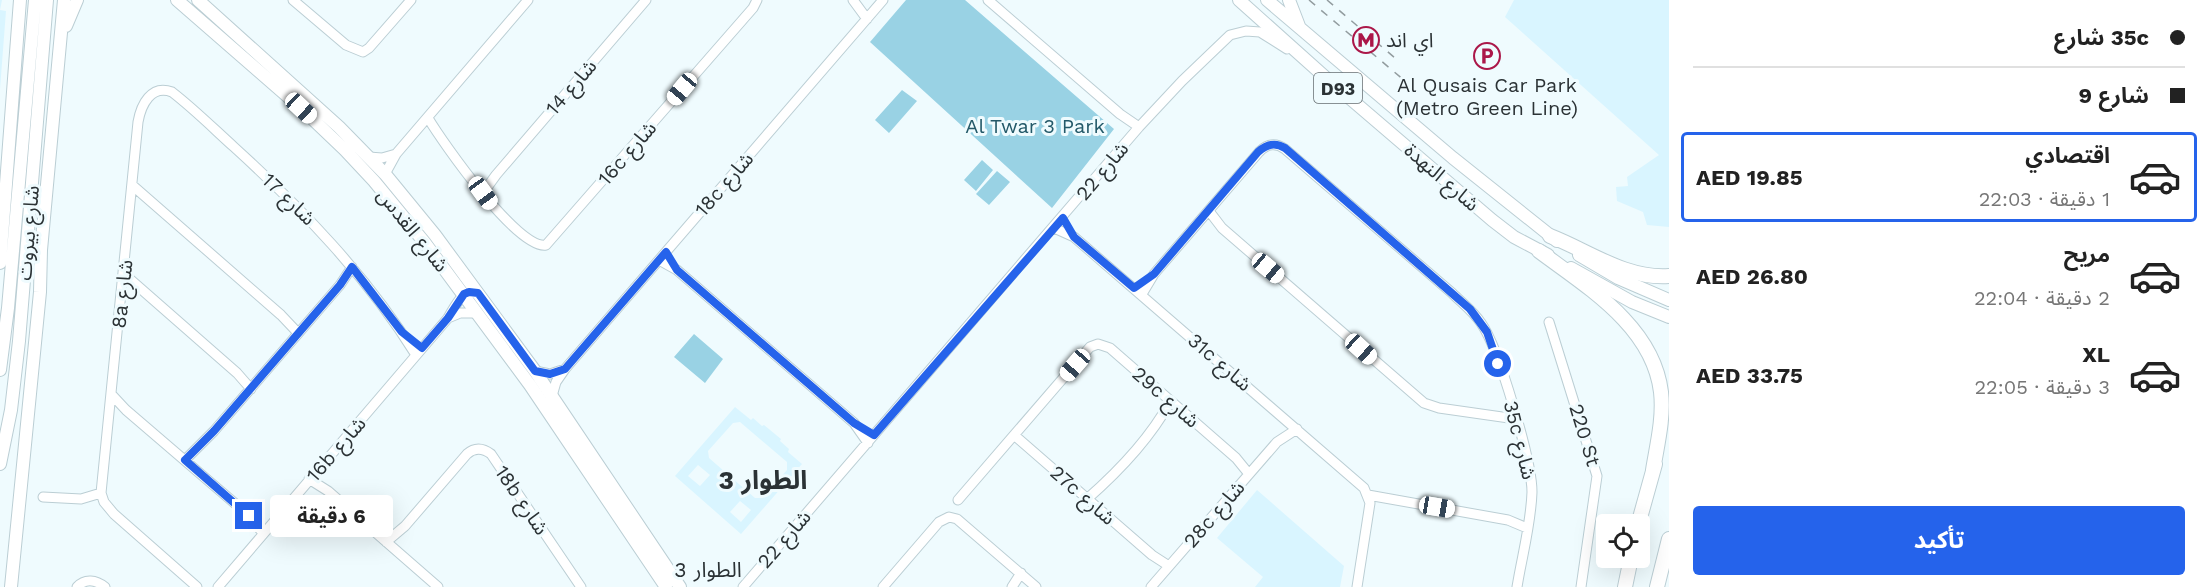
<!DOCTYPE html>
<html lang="ar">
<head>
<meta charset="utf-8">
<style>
	body { margin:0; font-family:"Work Sans","Noto Sans Arabic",sans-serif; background:#f2f2f2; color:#222; direction:rtl; height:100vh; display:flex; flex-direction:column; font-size:22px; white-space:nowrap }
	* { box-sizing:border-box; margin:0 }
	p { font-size:20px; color:#767676 }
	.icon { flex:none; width:33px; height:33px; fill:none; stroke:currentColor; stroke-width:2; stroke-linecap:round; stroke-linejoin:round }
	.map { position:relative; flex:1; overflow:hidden; direction:ltr }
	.side { display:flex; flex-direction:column; background:#fff; width:540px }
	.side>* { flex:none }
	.guide { display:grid; align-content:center; height:132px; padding:0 24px; background:#fff }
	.buttons { position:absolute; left:1596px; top:514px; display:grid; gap:12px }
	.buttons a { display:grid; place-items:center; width:54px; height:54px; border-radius:6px; background:#fff; box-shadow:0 6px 24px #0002; font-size:30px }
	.end { position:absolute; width:27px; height:27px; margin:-14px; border:8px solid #2563eb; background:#fff; box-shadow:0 0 0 3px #fff }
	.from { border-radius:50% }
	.bubble { position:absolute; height:42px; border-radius:6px; background:#fff; box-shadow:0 6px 24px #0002; font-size:20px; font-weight:700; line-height:42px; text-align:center; direction:rtl }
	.car { position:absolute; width:18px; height:36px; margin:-18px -9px; border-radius:8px; box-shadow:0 0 4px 2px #0007; background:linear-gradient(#fff 24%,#345 0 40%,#fff 0 76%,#345 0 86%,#fff 0) }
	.guide b { display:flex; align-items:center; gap:21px; height:57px; font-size:22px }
	.guide b+b { border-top:2px solid #e0e0e0 }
	.guide i { width:15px; height:15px; background:#222 }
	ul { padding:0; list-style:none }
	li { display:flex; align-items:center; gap:18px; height:90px; margin:0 12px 9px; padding:0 12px; border:3px solid transparent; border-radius:6px }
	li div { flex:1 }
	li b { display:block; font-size:22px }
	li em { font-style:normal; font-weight:700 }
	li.current { border-color:#2563eb }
	li>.icon { width:54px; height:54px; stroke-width:1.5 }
	.primary-button { display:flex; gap:12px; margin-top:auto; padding:12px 24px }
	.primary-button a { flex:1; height:69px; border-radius:6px; background:#2563eb; color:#fff; font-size:24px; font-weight:700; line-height:69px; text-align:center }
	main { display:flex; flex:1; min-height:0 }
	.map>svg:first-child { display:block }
	.built { fill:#d9f5ff; fill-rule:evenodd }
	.green { fill:#99d2e4 }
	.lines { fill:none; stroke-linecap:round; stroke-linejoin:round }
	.minor-casing { stroke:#bbced4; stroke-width:11 }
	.major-casing { stroke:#bbced4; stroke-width:14 }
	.highway-casing { stroke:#bbced4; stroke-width:16 }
	.minor { stroke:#fff; stroke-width:9 }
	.major { stroke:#fff; stroke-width:12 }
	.highway { stroke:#fff; stroke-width:14 }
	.rail { stroke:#929c9f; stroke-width:1.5; stroke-dasharray:8 8; stroke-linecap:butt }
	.route { stroke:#2563eb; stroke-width:8 }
	.labels { text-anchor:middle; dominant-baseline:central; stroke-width:6; stroke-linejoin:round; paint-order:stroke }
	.shield { fill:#effbfe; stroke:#666e71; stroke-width:1.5 }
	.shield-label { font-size:18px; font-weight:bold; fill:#2b3235 }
	.poi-label { font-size:20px; fill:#2b3235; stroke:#effbfe; text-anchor:start }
	.street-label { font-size:20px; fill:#2b3235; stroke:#effbfe }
	.park-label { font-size:20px; fill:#235969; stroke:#effbfe }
	.neighbourhood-label { font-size:21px; fill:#2b3235; stroke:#effbfe }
	.district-label { font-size:26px; font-weight:bold; fill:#2b3235; stroke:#effbfe }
</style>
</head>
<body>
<main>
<section class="side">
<div class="guide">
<b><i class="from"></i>35c شارع</b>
<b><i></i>شارع 9</b>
</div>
<ul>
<li class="current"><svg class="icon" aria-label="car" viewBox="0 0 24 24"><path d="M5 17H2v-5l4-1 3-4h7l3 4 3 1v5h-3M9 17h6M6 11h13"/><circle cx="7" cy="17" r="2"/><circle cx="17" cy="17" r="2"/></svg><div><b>اقتصادي</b><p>1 دقيقة · 22:03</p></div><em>AED 19.85</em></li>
<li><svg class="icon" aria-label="car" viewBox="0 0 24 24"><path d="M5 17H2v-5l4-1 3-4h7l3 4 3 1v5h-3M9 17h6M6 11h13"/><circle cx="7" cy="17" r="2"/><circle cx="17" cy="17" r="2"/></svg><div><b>مريح</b><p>2 دقيقة · 22:04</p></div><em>AED 26.80</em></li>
<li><svg class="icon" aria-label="car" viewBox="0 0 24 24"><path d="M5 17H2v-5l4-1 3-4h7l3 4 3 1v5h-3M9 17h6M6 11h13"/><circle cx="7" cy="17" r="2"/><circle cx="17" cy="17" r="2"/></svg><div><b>XL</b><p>3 دقيقة · 22:05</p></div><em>AED 33.75</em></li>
</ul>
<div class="primary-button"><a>تأكيد</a></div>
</section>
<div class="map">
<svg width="1669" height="587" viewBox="0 0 1669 587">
	<rect width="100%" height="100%" fill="#effbfe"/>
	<path class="built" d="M 0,0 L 7,0 L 2,0 L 0,10 L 6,11 L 0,89 Z
		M 1514,0 L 1669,0 L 1669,227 L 1647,225 L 1643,212 L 1617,201 L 1616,187 L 1628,186 L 1627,177 L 1659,155 L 1505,17 Z
		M 735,407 L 751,420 L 753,418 L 762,426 L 764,425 L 781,439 L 780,441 L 789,449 L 788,452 L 802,464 L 741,534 L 675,476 ZM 740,422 L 787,462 L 787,470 L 762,498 L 755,498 L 709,458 L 708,451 L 733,423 ZM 698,465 L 710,475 L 700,486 L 688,476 ZM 740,501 L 751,510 L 741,522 L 730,512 Z
		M 1257,490 L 1344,566 L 1340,587 L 1255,587 L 1263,577 L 1217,538 Z"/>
	<path class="green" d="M 906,0 L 965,0 L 1114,129 L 1052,208 L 870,42 Z
		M 902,90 L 917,101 L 889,133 L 875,120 Z
		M 982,160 L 993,170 L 976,191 L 964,180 Z
		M 997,171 L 1010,182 L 989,205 L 976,194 Z
		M 694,334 L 723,359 L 705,383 L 674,357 Z"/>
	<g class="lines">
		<defs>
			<path id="minor" d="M 293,0 L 346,45 L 363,52 L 369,48 L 411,0
				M 853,0 L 867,19
				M 988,0 L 1120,114 L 1139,127
				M 428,118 C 443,143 518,250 546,245 L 753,8 L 757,0
				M 369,157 L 382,158 L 396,154
				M 385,174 L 396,154 L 528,0
				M 132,185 L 281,315 L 298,333
				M 483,193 L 496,175 L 646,0
				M 1209,211 L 1222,228 L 1424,403 L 1439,408 L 1516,419
				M 1054,228 L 1074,237 L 1364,488 L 1370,503 L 1357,587
				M 659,260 L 677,270 L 854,423 L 868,443
				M 124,274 L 237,373 L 251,389
				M 1142,294 L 1154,274 L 1259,152 C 1267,144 1275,142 1285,149 L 1452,293 C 1462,303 1473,311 1481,323 C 1499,348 1532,462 1532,492 C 1531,524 1522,556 1517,587
				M 448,318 L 460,313 L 478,313
				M 1549,322 L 1597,476 L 1581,587
				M 535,371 L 550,374 L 565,369
				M 112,395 L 126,410 L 246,513 L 263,533
				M 552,396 L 556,382 L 565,369 L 883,0
				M 1014,435 L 1152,555 L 1169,566
				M 185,460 L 214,431 L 340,285 L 352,267
				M 309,479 L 328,491 L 438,587
				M 1368,495 L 1508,520 L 1527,528
				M 43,497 L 81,499 L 101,493
				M 1087,499 C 1119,471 1150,438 1170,402
				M 958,500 L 1090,347 L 1098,344 L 1110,348 L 1236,458 L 1249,474
				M 386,542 L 405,526 L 467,454 C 475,447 483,448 491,454 L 581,587
				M 77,587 C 85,578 96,580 105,587
				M 197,587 L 114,514 L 104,502 L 101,493 L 138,122 C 141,105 151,84 172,92 C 194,109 213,128 234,147 C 302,209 367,276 416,355
				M 218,587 L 448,318 C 456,305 461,290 478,293
				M 743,587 L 1139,127 L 1182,81 L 1230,35 L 1246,31 L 1260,32 L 1287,49
				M 883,587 L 939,522 L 949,517 L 957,519 L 1036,587
				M 1012,587 L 1021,573
				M 1151,587 L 1277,442 L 1297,429"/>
			<path id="major" d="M 177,0 L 301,108 L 345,150 L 374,181 L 425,243 L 530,385 L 666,587
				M 198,0 L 339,127 L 385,174 L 435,235 L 535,371 L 680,587
				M 1239,0 L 1325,77 L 1492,220 L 1514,237 L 1548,255
				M 1267,0 L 1453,158 L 1557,241
				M 1289,0 L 1299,26
				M 66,26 L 77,0
				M 1579,255 L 1618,278 L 1669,300
				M 0,263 L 20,0
				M 1571,268 L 1632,302 L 1669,317
				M 0,370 L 8,308 L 35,0
				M 0,464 L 11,410 L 19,341 L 47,0
				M 11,587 L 40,292 L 41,250 L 64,0"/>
			<path id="highway" d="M 1550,236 C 1589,251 1625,279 1669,276
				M 1539,251 C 1587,287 1653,326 1661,392 C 1664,418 1657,445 1653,470
				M 1638,525 L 1655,464
				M 1625,587 L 1631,558
				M 1657,587 L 1669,539"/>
		</defs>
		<use href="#minor" class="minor-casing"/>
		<use href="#major" class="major-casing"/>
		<use href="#highway" class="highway-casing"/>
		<use href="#minor" class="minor"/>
		<use href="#major" class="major"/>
		<use href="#highway" class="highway"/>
		<path class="rail" d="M 1309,0 L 1418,92
			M 1327,0 L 1395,58"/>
	</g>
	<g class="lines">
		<path class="route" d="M 249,516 L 185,460 L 214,431 L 340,285 L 352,267 L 402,332 L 422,348 L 448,318 L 464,294 L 469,292 L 478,293 L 535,371 L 550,374 L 565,369 L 666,252 L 677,270 L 854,423 L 874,435 L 1063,218 L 1074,237 L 1134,288 L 1154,274 L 1258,152 C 1267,144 1275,142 1285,148 L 1470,309 L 1487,332 L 1498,364"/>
	</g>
	<defs>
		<symbol id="metro-ring" viewBox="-11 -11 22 22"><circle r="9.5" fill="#effbfe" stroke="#ab1749" stroke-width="1.5"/><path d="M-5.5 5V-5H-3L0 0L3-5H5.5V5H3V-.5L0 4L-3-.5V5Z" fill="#ab1749"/></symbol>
		<symbol id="parking-ring" viewBox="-11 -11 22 22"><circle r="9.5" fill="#effbfe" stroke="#ab1749" stroke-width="1.5"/><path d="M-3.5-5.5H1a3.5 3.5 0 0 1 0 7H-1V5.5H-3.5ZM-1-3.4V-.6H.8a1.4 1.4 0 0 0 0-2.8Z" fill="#ab1749"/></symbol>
	</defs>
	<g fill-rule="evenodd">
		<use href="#metro-ring" x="1351" y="25" width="30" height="30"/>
		<use href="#parking-ring" x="1472" y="41" width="30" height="30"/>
	</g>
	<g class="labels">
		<rect class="shield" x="1314" y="73" width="48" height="30" rx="4.5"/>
		<g class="shield-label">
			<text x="1338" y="88">D93</text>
		</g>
		<g class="poi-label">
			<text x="1386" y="40">اي اند</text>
			<text x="1487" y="85" text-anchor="middle">Al Qusais Car Park<tspan x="1487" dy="23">(Metro Green Line)</tspan></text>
		</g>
		<g class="street-label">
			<text transform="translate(571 87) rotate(-49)">شارع 14</text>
			<text transform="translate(627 153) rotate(-49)">16c شارع</text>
			<text transform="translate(1102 171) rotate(-50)">شارع 22</text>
			<text transform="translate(1442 177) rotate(41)">شارع النهدة</text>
			<text transform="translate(724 184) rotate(-49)">18c شارع</text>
			<text transform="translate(289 199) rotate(44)">شارع 17</text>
			<text transform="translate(413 230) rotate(51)">شارع القدس</text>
			<text transform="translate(28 233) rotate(-85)">شارع بيروت</text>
			<text transform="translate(122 294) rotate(-84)">8a شارع</text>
			<text transform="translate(1220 362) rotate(41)">31c شارع</text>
			<text transform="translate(1166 397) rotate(41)">29c شارع</text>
			<text transform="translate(1585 435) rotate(73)">220 St</text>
			<text transform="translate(1520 440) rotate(76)">35c شارع</text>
			<text transform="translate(336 449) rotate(-49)">16b شارع</text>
			<text transform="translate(1083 495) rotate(41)">27c شارع</text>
			<text transform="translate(522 500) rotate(56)">18b شارع</text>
			<text transform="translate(1214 514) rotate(-49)">28c شارع</text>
			<text transform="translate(784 539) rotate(-49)">شارع 22</text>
		</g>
		<g class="park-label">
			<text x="1035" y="126">Al Twar 3 Park</text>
		</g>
		<g class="neighbourhood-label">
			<text x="708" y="569">الطوار 3</text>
		</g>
		<g class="district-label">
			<text x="763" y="480">الطوار 3</text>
		</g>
	</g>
</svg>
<div class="buttons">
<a><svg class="icon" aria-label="locate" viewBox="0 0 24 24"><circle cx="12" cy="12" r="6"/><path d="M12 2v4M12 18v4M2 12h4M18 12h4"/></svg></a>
</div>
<i class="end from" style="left:1498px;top:364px"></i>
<i class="end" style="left:249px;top:516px"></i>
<div class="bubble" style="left:270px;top:495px;width:123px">6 دقيقة</div>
<i class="car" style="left:682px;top:89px;rotate:220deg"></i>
<i class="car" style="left:301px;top:108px;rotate:133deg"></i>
<i class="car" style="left:483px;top:193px;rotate:144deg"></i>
<i class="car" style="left:1268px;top:268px;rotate:130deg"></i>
<i class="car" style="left:1361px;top:349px;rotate:132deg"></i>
<i class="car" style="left:1075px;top:365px;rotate:221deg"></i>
<i class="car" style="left:1437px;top:507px;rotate:100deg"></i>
</div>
</main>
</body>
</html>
